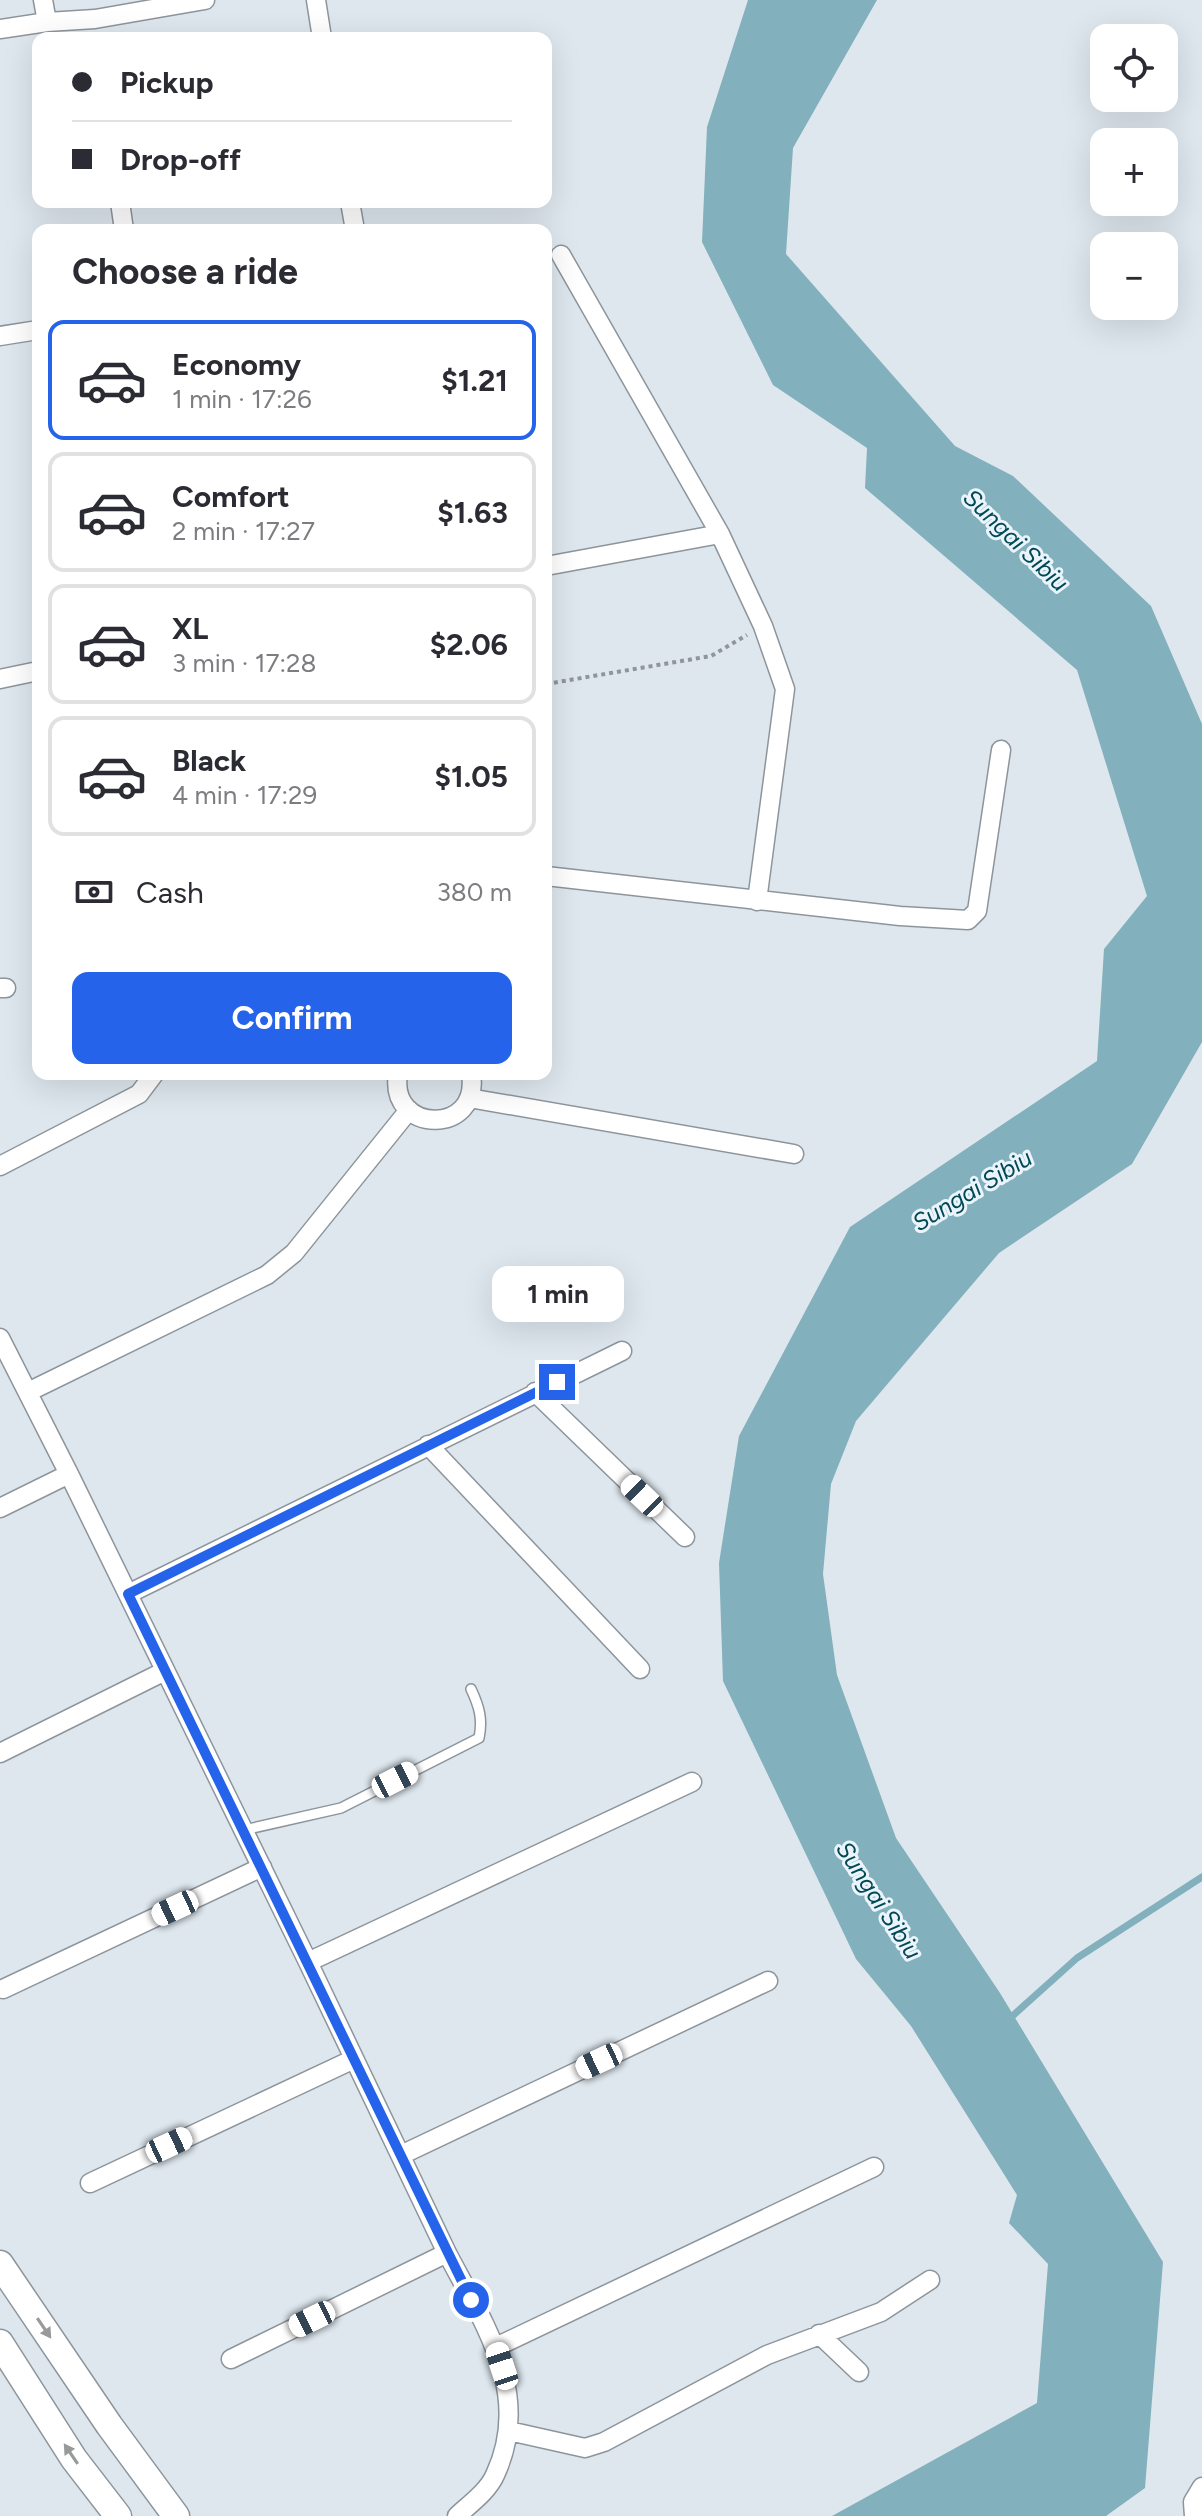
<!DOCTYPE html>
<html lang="en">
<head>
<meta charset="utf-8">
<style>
	body { margin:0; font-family:Figtree,sans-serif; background:#f7f7f7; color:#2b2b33; height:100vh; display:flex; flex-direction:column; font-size:30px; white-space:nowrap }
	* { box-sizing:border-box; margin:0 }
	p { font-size:26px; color:#7c7c81 }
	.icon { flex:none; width:44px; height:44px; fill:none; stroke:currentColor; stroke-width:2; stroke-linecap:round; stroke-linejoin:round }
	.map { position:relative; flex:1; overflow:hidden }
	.drawer { position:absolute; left:32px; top:224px; width:520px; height:856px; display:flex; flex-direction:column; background:#fff; border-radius:16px; box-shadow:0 8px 32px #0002 }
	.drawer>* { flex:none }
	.hud { position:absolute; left:32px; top:32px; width:520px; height:176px; border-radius:16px; box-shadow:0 8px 32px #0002; display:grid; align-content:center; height:176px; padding:0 40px; background:#fff }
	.controls { position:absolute; left:1090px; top:24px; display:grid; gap:16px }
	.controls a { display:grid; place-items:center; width:88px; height:88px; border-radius:16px; background:#fff; box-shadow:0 8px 32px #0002; font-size:40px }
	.end { position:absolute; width:36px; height:36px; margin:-18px; border:10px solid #2563eb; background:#fff; box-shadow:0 0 0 4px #fff }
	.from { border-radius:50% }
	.bubble { position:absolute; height:56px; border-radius:16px; background:#fff; box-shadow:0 8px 32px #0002; font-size:26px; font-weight:700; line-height:56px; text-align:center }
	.car { position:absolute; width:24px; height:48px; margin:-24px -12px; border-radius:10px; box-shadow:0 0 6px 2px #0007; background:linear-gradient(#fff 24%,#345 0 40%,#fff 0 76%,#345 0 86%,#fff 0) }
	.hud b { display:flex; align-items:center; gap:28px; height:76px; font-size:30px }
	.hud b+b { border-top:2px solid #e1e1e2 }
	.hud i { width:20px; height:20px; background:#2b2b33 }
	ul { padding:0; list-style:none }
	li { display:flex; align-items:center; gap:24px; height:120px; margin:0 16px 12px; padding:0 24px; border:4px solid #e1e1e2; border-radius:16px }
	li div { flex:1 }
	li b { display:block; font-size:30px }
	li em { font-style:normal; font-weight:700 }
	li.active { border-color:#2563eb }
	li>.icon { width:72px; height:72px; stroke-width:1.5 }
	h2 { padding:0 40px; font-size:36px; line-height:96px }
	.pay { display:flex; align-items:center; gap:20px; height:88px; padding:0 40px; font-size:30px }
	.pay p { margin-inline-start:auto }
	.cta { display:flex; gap:16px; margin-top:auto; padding:16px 40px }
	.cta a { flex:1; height:92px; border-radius:16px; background:#2563eb; color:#fff; font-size:32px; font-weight:700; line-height:92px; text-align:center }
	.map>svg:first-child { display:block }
	.water { fill:#82b0bc }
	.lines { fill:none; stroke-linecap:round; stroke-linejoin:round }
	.stream { stroke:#82b0bc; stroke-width:7 }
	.lane-casing { stroke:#8d959c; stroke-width:12 }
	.street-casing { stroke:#8d959c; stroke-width:21 }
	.secondary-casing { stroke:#8d959c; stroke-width:29 }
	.path { stroke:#8f969b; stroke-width:4; stroke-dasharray:4 4; stroke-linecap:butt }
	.lane { stroke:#fff; stroke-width:9 }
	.street { stroke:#fff; stroke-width:18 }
	.secondary { stroke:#fff; stroke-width:26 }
	.oneway { fill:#98999a }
	.route { stroke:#2563eb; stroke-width:10 }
	.labels { text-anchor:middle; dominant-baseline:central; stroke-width:6; stroke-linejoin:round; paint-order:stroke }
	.water-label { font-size:24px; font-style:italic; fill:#014956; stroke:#ebf4fb }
</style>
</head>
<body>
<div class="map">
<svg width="1202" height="2516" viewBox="0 0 1202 2516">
	<rect width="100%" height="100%" fill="#dee7ee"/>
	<path class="water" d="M 748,0 L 877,0 L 793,148 L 786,254 L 955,446 L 1013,476 L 1151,606 L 1202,724 L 1202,1042 L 1132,1164 L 999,1253 L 856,1421 L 831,1484 L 823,1574 L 837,1675 L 896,1838 L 1000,1993 L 1163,2262 L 1145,2488 L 1106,2516 L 832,2516 L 1037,2403 L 1048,2264 L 1009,2223 L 1017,2195 L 911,2026 L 856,1959 L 723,1681 L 719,1563 L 739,1436 L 850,1227 L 1097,1061 L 1104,949 L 1147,896 L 1077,670 L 865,488 L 867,448 L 773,385 L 702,242 L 707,127 Z"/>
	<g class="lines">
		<path class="stream" d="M 1008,2020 L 1077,1958 L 1202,1877"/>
		<defs>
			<path id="lane" d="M 244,1830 L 341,1808 L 479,1738 C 483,1719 479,1706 471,1689"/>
			<path id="street" d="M 43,0 L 47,22
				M 316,0 L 322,38
				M 0,29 L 47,22 L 95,19 L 205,0
				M 120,202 L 124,230
				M 350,202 L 355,230
				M 561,255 L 720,534 L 763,626 L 785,689 L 757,901
				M 0,336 L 38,330
				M 546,566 L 720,534
				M 0,679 L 38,671
				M 546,876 L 900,916 L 968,920 L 977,911 L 1001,750
				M 0,988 L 6,988
				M 398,1074 C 388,1134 481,1136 471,1074
				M 469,1098 L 794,1154
				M 0,1166 L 139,1094 L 154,1074
				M 0,1338 L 69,1474 L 308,1962 L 447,2253 C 484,2324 533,2394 495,2475 C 488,2491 470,2504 457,2516
				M 28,1392 L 267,1275 L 294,1253 L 409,1110
				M 535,1392 L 685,1537
				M 428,1445 L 640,1669
				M 0,1508 L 69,1474
				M 128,1594 L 622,1351
				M 0,1753 L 165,1671
				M 308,1962 L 692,1782
				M 3,1989 L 262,1867
				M 401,2155 L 768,1981
				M 90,2183 L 354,2059
				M 819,2334 L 859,2372
				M 496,2347 L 874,2167
				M 231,2359 L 447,2253
				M 509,2431 L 585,2448 L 604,2442 L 767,2355 L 881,2312 L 930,2280
				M 1194,2516 L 1193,2502 L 1202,2487"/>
			<path id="secondary" d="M 0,2264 L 109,2425 L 176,2516
				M 0,2343 L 74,2459 L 118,2516"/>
		</defs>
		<use href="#lane" class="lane-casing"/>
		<use href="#street" class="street-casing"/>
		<use href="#secondary" class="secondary-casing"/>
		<path class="path" d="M 546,684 L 711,656 L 747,635"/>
		<use href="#lane" class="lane"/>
		<use href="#street" class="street"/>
		<use href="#secondary" class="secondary"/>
	</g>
	<defs><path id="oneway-solid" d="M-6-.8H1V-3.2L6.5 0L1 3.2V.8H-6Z" transform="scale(2)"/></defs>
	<g class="oneway">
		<use href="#oneway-solid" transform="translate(44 2328) rotate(56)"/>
		<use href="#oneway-solid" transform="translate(71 2454) rotate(-124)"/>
	</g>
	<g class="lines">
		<path class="route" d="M 471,2300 L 128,1594 L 557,1382"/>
	</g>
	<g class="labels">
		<g class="water-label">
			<text transform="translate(1016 540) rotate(44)">Sungai Sibiu</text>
			<text transform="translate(972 1190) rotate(-31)">Sungai Sibiu</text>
			<text transform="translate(879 1900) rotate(57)">Sungai Sibiu</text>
		</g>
	</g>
</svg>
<div class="controls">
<a><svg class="icon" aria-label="locate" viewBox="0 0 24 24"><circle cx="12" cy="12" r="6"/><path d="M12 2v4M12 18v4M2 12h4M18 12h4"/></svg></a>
<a>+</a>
<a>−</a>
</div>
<i class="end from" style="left:471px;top:2300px"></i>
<i class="end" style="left:557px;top:1382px"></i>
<div class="bubble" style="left:492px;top:1266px;width:132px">1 min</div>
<i class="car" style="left:642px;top:1496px;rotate:314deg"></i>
<i class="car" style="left:395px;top:1780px;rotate:63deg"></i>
<i class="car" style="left:175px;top:1908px;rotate:245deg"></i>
<i class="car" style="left:599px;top:2061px;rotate:245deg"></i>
<i class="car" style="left:169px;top:2145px;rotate:65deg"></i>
<i class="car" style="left:312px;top:2319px;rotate:244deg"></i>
<i class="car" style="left:502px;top:2366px;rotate:342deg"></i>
<div class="hud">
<b><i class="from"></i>Pickup</b>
<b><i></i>Drop-off</b>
</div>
<section class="drawer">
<h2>Choose a ride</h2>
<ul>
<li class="active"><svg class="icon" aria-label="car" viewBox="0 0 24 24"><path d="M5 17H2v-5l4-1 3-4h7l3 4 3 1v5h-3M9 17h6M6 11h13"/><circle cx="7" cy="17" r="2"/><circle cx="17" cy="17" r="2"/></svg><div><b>Economy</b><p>1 min · 17:26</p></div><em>$1.21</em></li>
<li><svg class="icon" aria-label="car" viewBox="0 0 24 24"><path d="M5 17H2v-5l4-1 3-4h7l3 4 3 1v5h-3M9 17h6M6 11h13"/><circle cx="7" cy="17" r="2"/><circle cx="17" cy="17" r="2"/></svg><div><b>Comfort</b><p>2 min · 17:27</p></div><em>$1.63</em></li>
<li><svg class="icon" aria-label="car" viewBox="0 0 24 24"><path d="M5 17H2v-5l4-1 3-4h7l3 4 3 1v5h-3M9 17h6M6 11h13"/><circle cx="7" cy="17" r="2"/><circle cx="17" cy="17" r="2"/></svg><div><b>XL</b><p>3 min · 17:28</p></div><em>$2.06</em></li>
<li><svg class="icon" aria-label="car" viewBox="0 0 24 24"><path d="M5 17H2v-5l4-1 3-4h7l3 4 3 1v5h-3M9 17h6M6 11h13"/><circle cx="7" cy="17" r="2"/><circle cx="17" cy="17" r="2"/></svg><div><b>Black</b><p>4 min · 17:29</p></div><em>$1.05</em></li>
</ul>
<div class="pay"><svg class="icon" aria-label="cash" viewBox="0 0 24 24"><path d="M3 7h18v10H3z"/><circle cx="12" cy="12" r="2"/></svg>Cash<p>380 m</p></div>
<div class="cta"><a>Confirm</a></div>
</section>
</div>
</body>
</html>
